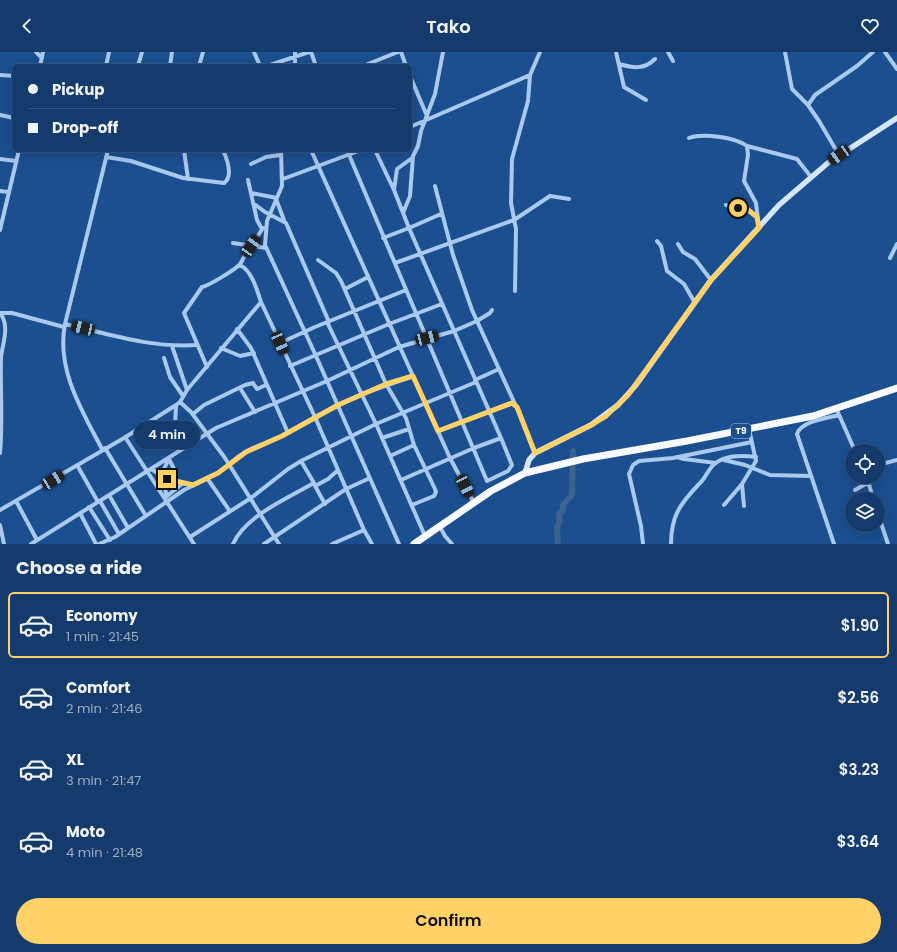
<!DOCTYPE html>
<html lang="en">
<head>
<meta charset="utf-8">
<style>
	body { margin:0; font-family:Poppins,sans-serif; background:#1d4271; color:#f1f3f6; height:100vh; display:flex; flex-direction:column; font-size:15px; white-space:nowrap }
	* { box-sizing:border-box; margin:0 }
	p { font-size:13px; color:#9dadc1 }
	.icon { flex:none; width:22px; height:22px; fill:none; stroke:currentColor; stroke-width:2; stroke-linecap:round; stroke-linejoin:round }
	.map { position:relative; height:492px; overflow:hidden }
	.drawer { display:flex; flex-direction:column; background:#143b6b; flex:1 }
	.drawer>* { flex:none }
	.banner { position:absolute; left:12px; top:12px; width:400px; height:88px; border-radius:6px; box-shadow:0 4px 16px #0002,0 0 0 1px #33557e; display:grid; align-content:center; height:88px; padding:0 16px; background:#143b6b }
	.fabs { position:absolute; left:845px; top:392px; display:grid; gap:8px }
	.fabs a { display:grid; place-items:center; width:40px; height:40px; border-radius:50%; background:#143b6b; box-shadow:0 4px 16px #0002,0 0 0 1px #33557e; font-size:20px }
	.end { position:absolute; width:18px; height:18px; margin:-9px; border:5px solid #ffd166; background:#111; box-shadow:0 0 0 2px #111 }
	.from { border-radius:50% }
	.bubble { position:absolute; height:28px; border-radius:14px; background:#143b6b; box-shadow:0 4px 16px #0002,0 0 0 1px #33557e; font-size:13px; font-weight:600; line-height:28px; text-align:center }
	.car { position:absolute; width:12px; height:24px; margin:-12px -6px; border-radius:5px; box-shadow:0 0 3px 1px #0007; background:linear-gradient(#222 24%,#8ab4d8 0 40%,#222 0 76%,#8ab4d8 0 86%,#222 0) }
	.banner b { display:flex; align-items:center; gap:14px; height:38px; font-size:15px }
	.banner b+b { border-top:1px solid #33557e }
	.banner i { width:10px; height:10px; background:#f1f3f6 }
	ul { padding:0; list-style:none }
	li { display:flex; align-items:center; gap:12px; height:66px; margin:0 8px 6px; padding:0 8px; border:2px solid transparent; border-radius:6px }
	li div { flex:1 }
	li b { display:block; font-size:15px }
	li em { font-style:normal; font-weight:600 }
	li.current { border-color:#ffd166 }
	li>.icon { width:36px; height:36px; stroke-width:1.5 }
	h2 { padding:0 16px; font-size:18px; line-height:48px }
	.action { display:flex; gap:8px; margin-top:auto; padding:8px 16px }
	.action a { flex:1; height:46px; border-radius:24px; background:#ffd166; color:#111; font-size:16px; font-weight:600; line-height:46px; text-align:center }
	header { display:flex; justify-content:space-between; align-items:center; height:52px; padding:0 16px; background:#143b6b; font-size:18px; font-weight:600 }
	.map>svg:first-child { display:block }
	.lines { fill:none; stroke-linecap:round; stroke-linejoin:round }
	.river { stroke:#3c6290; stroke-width:6 }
	.minor { stroke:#a9c9ee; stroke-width:4 }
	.secondary { stroke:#d6e6fa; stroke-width:5.5 }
	.trunk { stroke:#f8faff; stroke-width:7 }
	.route { stroke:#ffd166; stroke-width:5 }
	.labels { text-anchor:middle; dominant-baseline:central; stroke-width:3; stroke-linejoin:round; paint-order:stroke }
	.shield { fill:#1b4f8f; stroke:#bbcadd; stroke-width:1 }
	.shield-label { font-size:9px; font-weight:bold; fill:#fff }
</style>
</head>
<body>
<header><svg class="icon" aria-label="back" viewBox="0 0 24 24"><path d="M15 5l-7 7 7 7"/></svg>Tako<svg class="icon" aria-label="heart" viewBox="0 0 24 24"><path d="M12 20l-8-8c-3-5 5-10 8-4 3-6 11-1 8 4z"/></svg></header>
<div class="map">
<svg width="897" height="492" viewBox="0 0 897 492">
	<rect width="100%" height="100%" fill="#1b4f8f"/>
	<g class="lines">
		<path class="river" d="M 558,492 L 557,476 L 560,469 L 559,463 L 563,457 L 563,453 L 572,443 L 573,399"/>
		<path class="minor" d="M 36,0 L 42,6
			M 254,0 L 260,14
			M 295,0 L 295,14
			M 311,0 L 316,14
			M 401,0 L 406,14
			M 616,0 L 624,35 L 646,48
			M 668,0 L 673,9
			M 785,0 L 792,37 L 808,53 L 819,69 L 839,103
			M 885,0 L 897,17
			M 619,12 C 633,16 644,18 655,7
			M 40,14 L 43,0
			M 106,14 L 109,0
			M 138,14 L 142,0
			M 170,14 L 172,0
			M 199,14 L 203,0
			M 267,14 L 309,0
			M 363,14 L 398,0
			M 0,23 L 14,24
			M 410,24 L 427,64
			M 808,53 L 815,43 L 857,14 L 873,0
			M 0,63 L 14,66
			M 410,75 L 530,23
			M 689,86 C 702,81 735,85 747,94 L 748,103 L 744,129 L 756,151 L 759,176
			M 747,94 L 797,107 L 811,125
			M 184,98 L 188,127
			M 281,98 L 282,134 L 267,169 L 265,193 L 316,304 L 399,492
			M 311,98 L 450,406 L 474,451
			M 347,98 L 487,429 L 508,419 L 512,413 L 501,386 L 409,176 L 383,186
			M 375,98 L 394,138 L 409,176 L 441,162
			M 106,105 L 131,109 L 183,126 L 224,131 C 234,124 227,107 223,98
			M 0,107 L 16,109
			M 251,112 L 266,105 L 280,103
			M 283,127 L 361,98
			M 248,128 L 257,168 L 262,177
			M 435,134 L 453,203 L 472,258 L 515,352
			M 394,138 L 397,117 L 412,106
			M 0,139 L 8,140
			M 251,141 L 277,146
			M 276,147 L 284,168
			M 253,151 L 265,160 L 286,171 L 329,270
			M 726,153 L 734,156 L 747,157 L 757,165
			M 403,161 L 410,144 L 413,104 L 418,94 L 421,79 L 435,42 L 443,0
			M 0,178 L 19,98
			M 657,189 L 661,194 L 667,219 L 684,232 L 695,251
			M 233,191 L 266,196
			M 678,192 L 683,200 L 695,207 L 711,228
			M 251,194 L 263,176
			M 890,206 L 897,192
			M 318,208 L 336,221 L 341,229 L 386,332 L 406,366 L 414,393 L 435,437 L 436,440 L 434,444 L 412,453
			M 395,211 L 514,168 L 550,144 L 569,147
			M 240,213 C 252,219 257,238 261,250 L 315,365 L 364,478 L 332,492
			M 345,237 L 368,225
			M 515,239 L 516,177 L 511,151 L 512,107 L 528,49 L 530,23 L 540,0
			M 0,261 C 10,274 3,290 1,305 C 0,337 3,369 0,401
			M 0,261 L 12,261 L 64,275
			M 327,270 L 376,372 L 425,484
			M 65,272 C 109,282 150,296 196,293
			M 237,277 L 251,296 L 288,381
			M 280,291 L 315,275 L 406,238
			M 172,294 L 187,338
			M 221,296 L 240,304 L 254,301
			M 164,306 L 170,325 L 183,344
			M 290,314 L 389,272 L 442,252
			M 207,315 L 184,261 L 202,235 C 208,234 235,218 240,212 C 245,206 245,198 253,194
			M 475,328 L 499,317
			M 240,336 L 255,360
			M 180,350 L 191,360 L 225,406 L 279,492
			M 176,353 L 175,376 L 181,386
			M 836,356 L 855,399
			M 193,362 L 204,353 L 245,333 L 253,331 L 257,337 L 266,333
			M 438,379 L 512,351 L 517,355 L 535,401
			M 125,385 L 194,492
			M 382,386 L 409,377
			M 105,396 L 146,464
			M 102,397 C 82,359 56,317 65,272 L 108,98
			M 390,404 L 414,393
			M 677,405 L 684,407 L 716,411
			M 169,407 L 174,417 L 171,428
			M 724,408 L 745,413 L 770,423 L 811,424
			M 77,413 L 98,450
			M 878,413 L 897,408
			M 151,417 L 167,427 L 192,433
			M 867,425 L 873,447
			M 207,426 L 229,458
			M 401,428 L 474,396 L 501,386
			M 314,432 L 325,452
			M 315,434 L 328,427 L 337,419
			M 855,438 L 869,430
			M 109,443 L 128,476
			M 167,444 L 161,424 L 169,406
			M 166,445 L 183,431
			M 16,449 L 37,488
			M 100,449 L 119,482
			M 724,453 L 742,432
			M 744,454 L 742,432 L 756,409 L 749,377
			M 89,455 L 110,488
			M 0,458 L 124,386 L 176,353 L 180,350 L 187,338 L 261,250
			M 80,461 L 96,492
			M 878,462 L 888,492
			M 0,473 L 4,492
			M 440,475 L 445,484 L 452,492
			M 364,478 L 372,492
			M 190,485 L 251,446 L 288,417 L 301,409 L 376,372 L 476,330
			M 31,492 L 216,376 L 327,329 L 399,295 L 454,279 L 477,269 L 490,261 L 492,258
			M 99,492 L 115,485 L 184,438 L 218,421 L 239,404 L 253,396 L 282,384 L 315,365 L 362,342 L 413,324
			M 233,492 C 245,464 288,446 314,431 L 301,409
			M 264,492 L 346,437 L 370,426
			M 643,492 L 641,474 L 629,422 L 633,413 L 639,409 L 673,406 L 752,390
			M 671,492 C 671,464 680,452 699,432 C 704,428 706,422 710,417 C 720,402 741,403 756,405
			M 834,492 L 797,382 C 801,369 828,366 839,363"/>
		<path class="secondary" d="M 525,421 L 529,408 L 535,401 L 591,373 L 618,353 L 636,333 L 711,228 L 779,153 L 829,110 L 897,66"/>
		<path class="trunk" d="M 414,492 L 491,439 L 525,421 L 583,407 L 687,389 L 813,364 L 897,336"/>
	</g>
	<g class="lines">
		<path class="route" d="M 167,427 L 193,433 L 218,421 L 246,400 L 282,384 L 338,353 L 386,332 L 413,324 L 438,379 L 512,351 L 517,355 L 535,401 L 591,373 L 606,364 L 628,343 L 711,228 L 759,176 L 757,165 L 747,157 L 738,156"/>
	</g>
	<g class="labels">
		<rect class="shield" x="731" y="372" width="20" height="14" rx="3"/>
		<g class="shield-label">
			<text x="741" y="379">T9</text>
		</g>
	</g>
</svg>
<div class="fabs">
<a><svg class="icon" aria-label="locate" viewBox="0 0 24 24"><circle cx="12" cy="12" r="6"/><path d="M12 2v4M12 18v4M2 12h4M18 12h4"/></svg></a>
<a><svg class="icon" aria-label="layers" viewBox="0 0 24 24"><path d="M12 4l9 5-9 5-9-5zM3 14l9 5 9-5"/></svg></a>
</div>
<i class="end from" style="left:738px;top:156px"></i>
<i class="end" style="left:167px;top:427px"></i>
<div class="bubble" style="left:134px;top:369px;width:66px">4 min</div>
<i class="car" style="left:839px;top:103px;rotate:236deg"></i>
<i class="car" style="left:251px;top:194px;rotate:35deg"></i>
<i class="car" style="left:83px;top:276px;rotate:283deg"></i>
<i class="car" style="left:427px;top:286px;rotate:76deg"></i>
<i class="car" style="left:280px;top:291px;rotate:156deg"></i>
<i class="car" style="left:53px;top:428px;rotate:58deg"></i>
<i class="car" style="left:465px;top:434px;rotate:153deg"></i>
<div class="banner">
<b><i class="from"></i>Pickup</b>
<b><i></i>Drop-off</b>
</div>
</div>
<section class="drawer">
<h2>Choose a ride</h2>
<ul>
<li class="current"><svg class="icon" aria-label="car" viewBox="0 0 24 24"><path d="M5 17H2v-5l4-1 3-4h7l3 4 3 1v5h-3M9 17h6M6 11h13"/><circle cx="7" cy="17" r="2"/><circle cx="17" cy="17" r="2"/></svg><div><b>Economy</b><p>1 min · 21:45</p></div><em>$1.90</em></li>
<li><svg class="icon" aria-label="car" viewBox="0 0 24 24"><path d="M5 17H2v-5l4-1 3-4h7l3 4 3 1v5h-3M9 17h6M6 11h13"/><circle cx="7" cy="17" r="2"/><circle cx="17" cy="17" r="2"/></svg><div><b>Comfort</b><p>2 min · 21:46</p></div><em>$2.56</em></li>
<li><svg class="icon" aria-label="car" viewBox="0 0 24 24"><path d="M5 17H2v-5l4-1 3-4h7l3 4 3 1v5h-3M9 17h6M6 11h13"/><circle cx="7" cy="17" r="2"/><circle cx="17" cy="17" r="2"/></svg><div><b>XL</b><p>3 min · 21:47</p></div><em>$3.23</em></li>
<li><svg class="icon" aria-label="car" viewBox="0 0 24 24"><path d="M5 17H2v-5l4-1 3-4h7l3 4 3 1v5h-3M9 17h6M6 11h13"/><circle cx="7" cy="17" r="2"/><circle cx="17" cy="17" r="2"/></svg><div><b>Moto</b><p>4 min · 21:48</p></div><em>$3.64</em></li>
</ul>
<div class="action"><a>Confirm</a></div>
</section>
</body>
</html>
